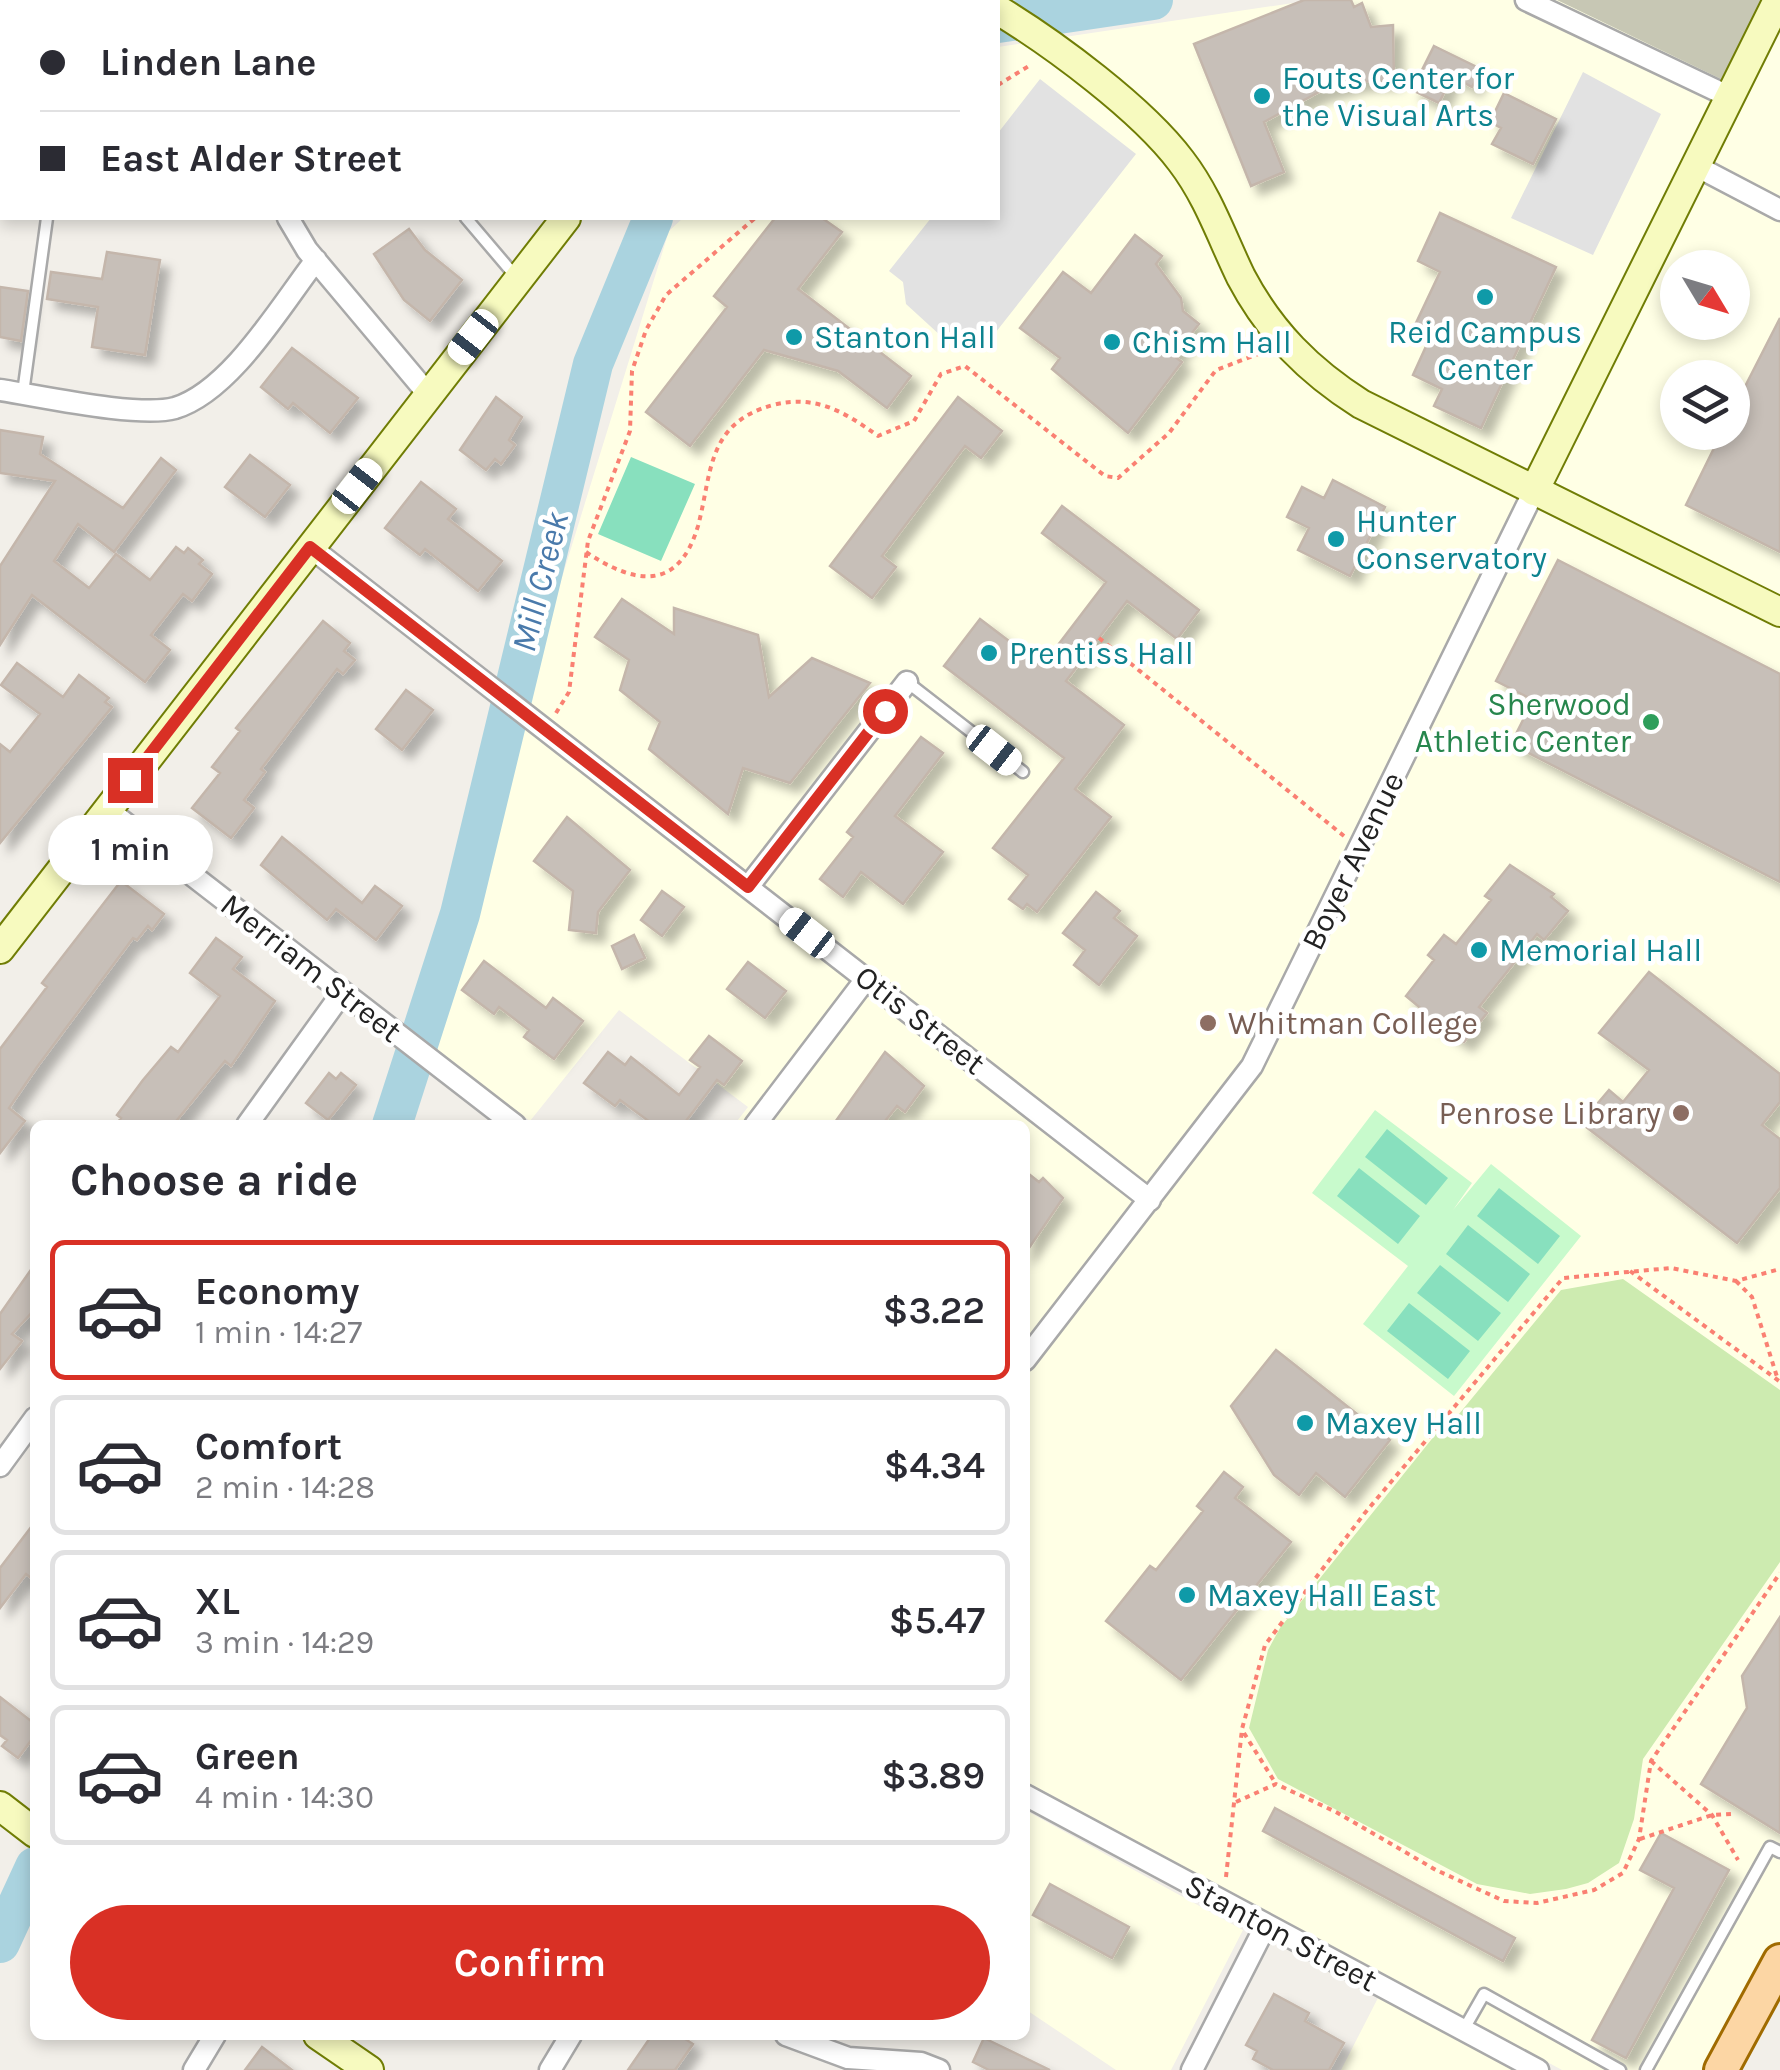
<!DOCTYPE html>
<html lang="en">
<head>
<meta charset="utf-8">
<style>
	body { margin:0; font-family:Karla,sans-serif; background:#f7f7f7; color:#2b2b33; height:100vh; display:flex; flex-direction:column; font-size:38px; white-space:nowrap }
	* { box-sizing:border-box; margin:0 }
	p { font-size:32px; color:#7c7c81 }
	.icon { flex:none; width:55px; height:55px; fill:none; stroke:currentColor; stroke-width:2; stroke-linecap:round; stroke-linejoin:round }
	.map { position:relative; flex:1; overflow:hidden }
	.details { position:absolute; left:30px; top:1120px; width:1000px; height:920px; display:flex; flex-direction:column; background:#fff; border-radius:15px; box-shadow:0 5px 15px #0003 }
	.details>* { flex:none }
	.hud { position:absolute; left:0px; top:0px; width:1000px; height:220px; box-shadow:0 5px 15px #0003; display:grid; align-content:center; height:220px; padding:0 40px; background:#fff }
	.needle { width:65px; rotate:128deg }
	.buttons { position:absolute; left:1660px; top:250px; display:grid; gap:20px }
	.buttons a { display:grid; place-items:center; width:90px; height:90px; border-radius:50%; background:#fff; box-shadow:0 5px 15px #0003; font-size:50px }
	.end { position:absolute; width:45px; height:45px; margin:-22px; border:12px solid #d93025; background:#fff; box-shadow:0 0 0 5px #fff }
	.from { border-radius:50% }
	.bubble { position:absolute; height:70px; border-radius:35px; background:#fff; box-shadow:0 5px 15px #0003; font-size:32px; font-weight:600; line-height:70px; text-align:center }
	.car { position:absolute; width:30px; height:60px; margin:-30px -15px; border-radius:12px; box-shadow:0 0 8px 2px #0007; background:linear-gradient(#fff 24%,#345 0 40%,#fff 0 76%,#345 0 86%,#fff 0) }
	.hud b { display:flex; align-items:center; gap:35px; height:95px; font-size:38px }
	.hud b+b { border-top:2px solid #e1e1e2 }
	.hud i { width:25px; height:25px; background:#2b2b33 }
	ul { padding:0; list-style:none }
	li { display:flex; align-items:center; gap:30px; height:140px; margin:0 20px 15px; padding:0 20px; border:5px solid #e1e1e2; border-radius:15px }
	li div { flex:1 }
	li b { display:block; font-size:38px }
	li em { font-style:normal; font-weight:600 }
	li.selected { border-color:#d93025 }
	li>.icon { width:90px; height:90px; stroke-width:1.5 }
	h2 { padding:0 40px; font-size:45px; line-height:120px }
	.primary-button { display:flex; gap:20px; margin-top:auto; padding:20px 40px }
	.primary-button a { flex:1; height:115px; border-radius:60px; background:#d93025; color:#fff; font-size:40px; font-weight:600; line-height:115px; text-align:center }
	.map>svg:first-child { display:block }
	.education { fill:#ffffe5; fill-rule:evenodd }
	.construction { fill:#c7c7b4 }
	.grass { fill:#cdebb0 }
	.park { fill:#c8facc }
	.pitch { fill:#88e0be }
	.parking { fill:#e2e2e2 }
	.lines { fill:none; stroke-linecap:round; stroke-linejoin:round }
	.river { stroke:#aad3df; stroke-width:40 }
	.building { fill:#c7bfb8; stroke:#c4b6ab; stroke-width:2.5; filter:url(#shadow) }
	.lane-casing { stroke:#a9a9a9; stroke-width:15 }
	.street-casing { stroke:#a9a9a9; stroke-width:25 }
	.secondary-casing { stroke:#707d05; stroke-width:32 }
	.primary-casing { stroke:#a06b00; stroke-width:38 }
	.path { stroke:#fa8072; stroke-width:4; stroke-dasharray:5 5; stroke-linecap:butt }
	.lane { stroke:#fff; stroke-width:10 }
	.street { stroke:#fff; stroke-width:20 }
	.secondary { stroke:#f7fabf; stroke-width:28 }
	.primary { stroke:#fcd6a4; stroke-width:32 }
	.route { stroke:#d93025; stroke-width:12 }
	.culture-dot { fill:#0f9aa8; stroke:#fff; stroke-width:4 }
	.leisure-dot { fill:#2e9e5b; stroke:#fff; stroke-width:4 }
	.education-dot { fill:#8d6e63; stroke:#fff; stroke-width:4 }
	.labels { text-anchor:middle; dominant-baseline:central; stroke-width:9; stroke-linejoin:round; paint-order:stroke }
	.culture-label { font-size:32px; fill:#0d838f; stroke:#fff; text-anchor:start }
	.leisure-label { font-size:32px; fill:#27864d; stroke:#fff; text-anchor:end }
	.street-label { font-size:32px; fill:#222; stroke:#fff }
	.education-label { font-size:32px; fill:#785e54; stroke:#fff; text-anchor:start }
	.water-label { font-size:35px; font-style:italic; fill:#4a7aab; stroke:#fff }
</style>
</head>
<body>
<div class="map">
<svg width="1780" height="2070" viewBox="0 0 1780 2070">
	<defs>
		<filter id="shadow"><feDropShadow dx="9" dy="9" stdDeviation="5" flood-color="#0004"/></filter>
	</defs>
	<rect width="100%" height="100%" fill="#f2efe9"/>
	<path class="education" d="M 1313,0 L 1780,0 L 1780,1948 L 1704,2070 L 1562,2070 L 1025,1781 L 1025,1125 L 734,1125 L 748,1107 L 619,1010 L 530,1121 L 420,1037 L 669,231 L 683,218 L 998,218 L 998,47 ZM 1678,268 L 1732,268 L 1732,322 L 1678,322 ZM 1678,378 L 1732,378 L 1732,432 L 1678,432 Z
		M 1025,1810 L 1243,1930 L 1171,2070 L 1116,2070 L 1025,2009 Z
		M 1379,1996 L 1533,2070 L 1341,2070 Z"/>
	<path class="construction" d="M 1557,0 L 1763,0 L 1721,79 Z"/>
	<path class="grass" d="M 1623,1279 L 1780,1390 L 1780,1562 L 1643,1759 L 1634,1819 L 1619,1863 L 1588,1883 L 1566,1889 L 1530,1894 L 1477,1884 L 1278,1779 L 1249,1728 L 1268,1650 L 1280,1628 L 1435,1435 L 1459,1414 L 1561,1290 Z"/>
	<path class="park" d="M 1375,1110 L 1472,1183 L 1453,1210 L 1491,1164 L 1581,1236 L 1454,1396 L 1363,1324 L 1408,1266 L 1312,1193 Z"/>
	<path class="pitch" d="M 631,457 L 695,484 L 661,561 L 598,534 Z
		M 1387,1129 L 1448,1178 L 1426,1205 L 1365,1157 Z
		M 1359,1168 L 1420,1216 L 1398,1244 L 1337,1196 Z
		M 1499,1188 L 1560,1236 L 1538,1264 L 1477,1216 Z
		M 1468,1225 L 1530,1274 L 1508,1302 L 1446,1254 Z
		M 1440,1265 L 1501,1313 L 1478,1341 L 1417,1293 Z
		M 1409,1303 L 1470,1351 L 1448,1379 L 1387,1331 Z"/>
	<path class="parking" d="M 1583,72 L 1661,114 L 1593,255 L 1511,218 Z
		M 1040,79 L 1136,154 L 981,351 L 962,337 L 941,336 L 906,304 L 903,282 L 889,271 L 931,218 L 998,218 L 998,133 Z"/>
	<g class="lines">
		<path class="river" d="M 998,23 L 1153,0
			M 392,1125 L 460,914 L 593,364 L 653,218
			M 0,1943 L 35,1867"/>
	</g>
	<path class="building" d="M 1304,0 L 1351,0 L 1354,7 L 1362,3 L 1371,27 L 1393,25 L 1394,80 L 1359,82 L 1319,92 L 1264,122 L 1284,172 L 1251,186 L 1194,44 Z
		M 1434,46 L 1481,69 L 1472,87 L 1452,76 L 1439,103 L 1412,90 Z
		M 1504,93 L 1556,119 L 1533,164 L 1492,144 L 1501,128 L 1490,122 Z
		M 1440,213 L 1556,267 L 1481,428 L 1434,406 L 1442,389 L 1413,375 L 1433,331 L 1416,323 L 1440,272 L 1418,261 Z
		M 775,218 L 822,218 L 842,232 L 798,289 L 911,376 L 887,408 L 838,371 L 764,350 L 690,446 L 646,412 L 727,307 L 714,296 Z
		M 409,229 L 425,250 L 462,280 L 430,321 L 404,300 L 374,254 Z
		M 1135,235 L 1162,256 L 1156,264 L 1181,298 L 1183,311 L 1199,324 L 1174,356 L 1182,362 L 1128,433 L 1052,369 L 1060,358 L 1020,328 L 1063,272 L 1091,293 Z
		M 107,252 L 160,260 L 145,355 L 92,347 L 98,307 L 47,299 L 51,272 L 102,279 Z
		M 0,287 L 28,291 L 21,341 L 0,337 Z
		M 1780,318 L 1780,552 L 1686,505 L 1722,432 L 1732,432 L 1732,412 Z
		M 292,348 L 358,398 L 330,433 L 293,403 L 288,409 L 261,387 Z
		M 496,397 L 522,417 L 509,440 L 515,445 L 501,464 L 495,459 L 486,470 L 460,450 Z
		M 958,397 L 1002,431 L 981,458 L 965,446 L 882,556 L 896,567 L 872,598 L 830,566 Z
		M 0,430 L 43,437 L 40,454 L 123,508 L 161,458 L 176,470 L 114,552 L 78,524 L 54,561 L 89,588 L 116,554 L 150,580 L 176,547 L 184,553 L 188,548 L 203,560 L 199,564 L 212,574 L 192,601 L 183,594 L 151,635 L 170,650 L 145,682 L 32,595 L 0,645 L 0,566 L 55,481 L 0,473 Z
		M 250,455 L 290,485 L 265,517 L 225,487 Z
		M 1333,480 L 1385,507 L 1350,576 L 1298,550 L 1309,528 L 1287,517 L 1302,487 L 1324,498 Z
		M 421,482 L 456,509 L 448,519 L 502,561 L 478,591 L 425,549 L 420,555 L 385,528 Z
		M 1062,506 L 1199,610 L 1177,639 L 1127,601 L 1066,681 L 1124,725 L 1075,789 L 1111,817 L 1037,912 L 1027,904 L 1023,909 L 1009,899 L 1028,875 L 993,848 L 1064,758 L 944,666 L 980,619 L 1042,666 L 1106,582 L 1042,533 Z
		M 1558,560 L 1780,674 L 1780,882 L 1511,744 L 1533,700 L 1496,681 Z
		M 622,599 L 674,634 L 674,608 L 758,635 L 769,697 L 812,658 L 870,683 L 790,783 L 743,768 L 728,814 L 649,749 L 660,722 L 620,690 L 629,660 L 595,637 Z
		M 323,621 L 350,643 L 344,651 L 355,660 L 343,674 L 337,669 L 261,769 L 265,772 L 244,800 L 254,808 L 231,838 L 192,808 L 220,773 L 212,767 L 240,731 L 236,728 Z
		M 17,663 L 63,697 L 79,675 L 109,698 L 105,702 L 112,707 L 0,843 L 0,744 L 10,752 L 40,714 L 1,685 Z
		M 406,690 L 433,710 L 402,750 L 376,729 Z
		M 921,737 L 943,753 L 895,816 L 943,852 L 903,904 L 861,872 L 843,897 L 820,879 L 853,837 L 847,832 Z
		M 567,817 L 630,870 L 598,912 L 596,933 L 569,930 L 573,891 L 534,861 Z
		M 282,837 L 362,903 L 375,886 L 402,906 L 376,940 L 336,909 L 327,920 L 261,865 Z
		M 1510,865 L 1554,894 L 1551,897 L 1568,911 L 1544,940 L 1537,934 L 1479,1007 L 1487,1013 L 1464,1042 L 1421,1015 L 1424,1011 L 1406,996 L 1434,960 L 1428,955 L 1444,935 L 1456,944 L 1491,900 L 1485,896 Z
		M 121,881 L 164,914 L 152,930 L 148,926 L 137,940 L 133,938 L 37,1067 L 9,1108 L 25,1121 L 0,1153 L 0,1049 L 47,987 L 42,983 Z
		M 662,891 L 684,907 L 662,936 L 641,920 Z
		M 1096,892 L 1120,911 L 1114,918 L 1137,936 L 1099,985 L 1074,965 L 1085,950 L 1063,933 Z
		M 634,935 L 645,958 L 622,969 L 612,946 Z
		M 216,938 L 242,957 L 233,969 L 275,1001 L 231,1066 L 225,1061 L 173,1125 L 116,1125 L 121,1118 L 117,1115 L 143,1080 L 171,1047 L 178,1052 L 220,996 L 190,973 Z
		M 484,961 L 546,1008 L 553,998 L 583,1021 L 554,1059 L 524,1037 L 529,1030 L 499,1007 L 494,1014 L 462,990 Z
		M 748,962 L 786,991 L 765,1018 L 727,989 Z
		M 1649,972 L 1780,1074 L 1780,1102 L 1762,1125 L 1780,1139 L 1780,1188 L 1737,1243 L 1581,1123 L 1609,1090 L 1623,1102 L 1649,1070 L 1599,1033 Z
		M 709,1036 L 742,1061 L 724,1085 L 717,1080 L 683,1125 L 654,1125 L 620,1100 L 615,1106 L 584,1083 L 608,1052 L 625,1065 L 631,1057 L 679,1095 L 700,1067 L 690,1060 Z
		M 885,1052 L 924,1086 L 905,1112 L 897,1106 L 882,1125 L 833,1125 Z
		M 329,1073 L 336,1079 L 341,1073 L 356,1085 L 328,1120 L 306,1103 Z
		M 1025,1171 L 1039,1182 L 1043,1178 L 1063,1198 L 1025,1254 Z
		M 35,1264 L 35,1309 L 12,1334 L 22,1341 L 0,1369 L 0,1314 Z
		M 1276,1350 L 1390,1440 L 1345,1497 L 1316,1473 L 1299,1495 L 1274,1475 L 1231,1406 Z
		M 1224,1472 L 1243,1487 L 1235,1498 L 1291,1542 L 1181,1680 L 1106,1621 L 1150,1566 L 1156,1570 L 1203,1511 L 1197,1506 Z
		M 35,1522 L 35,1581 L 26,1574 L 0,1608 L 0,1568 Z
		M 1780,1617 L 1780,1833 L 1701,1784 L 1747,1708 L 1742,1676 Z
		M 0,1697 L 35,1724 L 35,1735 L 18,1758 L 2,1746 L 7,1740 L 0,1735 Z
		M 1275,1808 L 1515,1938 L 1503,1961 L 1263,1831 Z
		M 1661,1833 L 1729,1870 L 1626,2058 L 1592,2040 L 1674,1888 L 1640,1870 Z
		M 1050,1884 L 1129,1927 L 1112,1958 L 1033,1915 Z
		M 1274,1994 L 1309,2013 L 1305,2021 L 1344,2043 L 1329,2070 L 1273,2070 L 1253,2059 L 1257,2051 L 1246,2045 Z
		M 652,2035 L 679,2035 L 693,2044 L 675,2070 L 628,2070 Z
		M 984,2038 L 1050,2070 L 989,2070 L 973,2062 Z
		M 262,2047 L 292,2070 L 245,2070 Z"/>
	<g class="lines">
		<defs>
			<path id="lane" d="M 77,2 L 77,0
				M 479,2 L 480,0
				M 631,2 L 631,0
				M 466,218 L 517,278
				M 23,393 L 47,218
				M 907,682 L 1023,772
				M 1464,2029 L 1484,1994 L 1620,2070
				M 1646,2070 L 1770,1847 L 1780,1852"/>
			<path id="street" d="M 1526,0 L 1730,97
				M 313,2 L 314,0
				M 1696,166 L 1780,210
				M 288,218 L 307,250 L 428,394
				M 0,390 C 40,396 139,418 175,408 C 231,391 281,305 316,260
				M 310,547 L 1150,1200
				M 108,810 L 515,1125
				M 748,887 L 907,682
				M 247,1125 L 342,993
				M 755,1125 L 866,979
				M 1025,1360 L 1252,1066 L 1534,491
				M 0,1466 L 35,1418
				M 1025,1795 L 1538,2070
				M 786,2035 L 848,2058 L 921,2063 L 939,2070
				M 194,2070 L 215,2035
				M 550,2070 L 571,2035
				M 1192,2070 L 1266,1925"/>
			<path id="secondary" d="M 705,2 L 706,0
				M 738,2 L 741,0
				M 998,10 C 1054,44 1142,109 1181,161 C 1208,196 1222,238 1241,277 C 1270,332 1309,371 1361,404 L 1780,612
				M 1534,491 L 1778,0
				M 0,949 L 566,218
				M 0,1806 L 35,1833
				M 318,2035 L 369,2070"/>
			<path id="primary" d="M 1721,2070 L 1780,1961"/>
		</defs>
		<use href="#lane" class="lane-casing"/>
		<use href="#street" class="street-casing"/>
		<use href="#secondary" class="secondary-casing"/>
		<use href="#primary" class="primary-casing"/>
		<path class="path" d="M 998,85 L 1032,64
			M 586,552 C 632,583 678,594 698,526 C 712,474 706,423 773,405 C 815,394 845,412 878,436 L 914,421 L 941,374 L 965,366 L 1105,476 L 1118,478 L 1169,433 L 1216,370 L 1261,353
			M 1099,638 L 1344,836
			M 556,713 L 569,692 L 588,541 L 630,431 L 632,371 L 646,330 L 666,295 L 755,218
			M 1630,1271 L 1779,1381
			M 1736,1281 L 1752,1297 L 1778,1380
			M 1244,1733 L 1276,1784
			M 1651,1761 L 1712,1815 L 1738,1860
			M 1236,1802 L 1276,1784 L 1336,1812 L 1436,1870 L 1504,1901 L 1537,1903 L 1594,1890 L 1623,1873 L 1639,1839 L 1651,1761 L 1780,1573
			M 1640,1839 L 1712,1815 L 1731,1814
			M 1226,1877 L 1242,1729 L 1265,1645 L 1364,1514 L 1563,1278 L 1671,1268 L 1736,1281 L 1780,1269"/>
		<use href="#lane" class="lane"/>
		<use href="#street" class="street"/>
		<use href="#secondary" class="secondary"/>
		<use href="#primary" class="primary"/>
	</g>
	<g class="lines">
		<path class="route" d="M 130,780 L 310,547 L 748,887 L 885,711"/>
	</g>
	<g class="culture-dot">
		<circle cx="1262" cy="96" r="10"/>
		<circle cx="1485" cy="297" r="10"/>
		<circle cx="794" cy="337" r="10"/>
		<circle cx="1112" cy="342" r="10"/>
		<circle cx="1336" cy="539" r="10"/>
		<circle cx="989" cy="653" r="10"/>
		<circle cx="1479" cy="950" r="10"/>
		<circle cx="1305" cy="1423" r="10"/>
		<circle cx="1187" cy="1595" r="10"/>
	</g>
	<circle class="leisure-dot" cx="1651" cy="722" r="10"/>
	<g class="education-dot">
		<circle cx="1208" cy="1023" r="10"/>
		<circle cx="1681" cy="1113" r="10"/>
	</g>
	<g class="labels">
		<g class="culture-label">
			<text x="1282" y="78">Fouts Center for<tspan x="1282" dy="37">the Visual Arts</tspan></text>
			<text x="1485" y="332" text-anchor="middle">Reid Campus<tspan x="1485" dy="37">Center</tspan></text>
			<text x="814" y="337">Stanton Hall</text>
			<text x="1132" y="342">Chism Hall</text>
			<text x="1356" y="521">Hunter<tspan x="1356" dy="37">Conservatory</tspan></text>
			<text x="1009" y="653">Prentiss Hall</text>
			<text x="1499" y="950">Memorial Hall</text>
			<text x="1325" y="1423">Maxey Hall</text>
			<text x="1207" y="1595">Maxey Hall East</text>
		</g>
		<g class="leisure-label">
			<text x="1631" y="704">Sherwood<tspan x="1631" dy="37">Athletic Center</tspan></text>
		</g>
		<g class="street-label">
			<text transform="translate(1353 861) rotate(-64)">Boyer Avenue</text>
			<text transform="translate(311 968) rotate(38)">Merriam Street</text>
			<text transform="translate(920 1020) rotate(38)">Otis Street</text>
			<text transform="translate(1281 1933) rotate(28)">Stanton Street</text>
		</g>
		<g class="education-label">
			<text x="1228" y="1023">Whitman College</text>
			<text x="1661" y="1113" text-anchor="end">Penrose Library</text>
		</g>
		<g class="water-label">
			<text transform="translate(540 582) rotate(-76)">Mill Creek</text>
		</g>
	</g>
</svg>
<div class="buttons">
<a><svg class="needle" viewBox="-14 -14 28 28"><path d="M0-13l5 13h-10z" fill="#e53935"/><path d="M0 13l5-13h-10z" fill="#7c7c81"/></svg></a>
<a><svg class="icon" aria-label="layers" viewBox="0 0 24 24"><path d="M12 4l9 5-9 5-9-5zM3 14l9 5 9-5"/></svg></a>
</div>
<i class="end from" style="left:885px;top:711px"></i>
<i class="end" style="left:130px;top:780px"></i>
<div class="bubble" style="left:48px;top:815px;width:165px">1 min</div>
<i class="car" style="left:473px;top:337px;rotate:218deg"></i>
<i class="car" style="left:357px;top:486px;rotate:38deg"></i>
<i class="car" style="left:994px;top:750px;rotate:128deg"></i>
<i class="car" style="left:807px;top:933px;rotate:308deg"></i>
<div class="hud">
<b><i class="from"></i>Linden Lane</b>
<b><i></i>East Alder Street</b>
</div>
<section class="details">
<h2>Choose a ride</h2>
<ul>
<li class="selected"><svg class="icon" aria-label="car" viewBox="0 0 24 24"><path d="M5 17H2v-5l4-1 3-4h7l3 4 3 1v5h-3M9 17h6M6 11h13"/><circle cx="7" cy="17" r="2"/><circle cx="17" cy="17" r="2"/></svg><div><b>Economy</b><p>1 min · 14:27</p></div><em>$3.22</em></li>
<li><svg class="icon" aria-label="car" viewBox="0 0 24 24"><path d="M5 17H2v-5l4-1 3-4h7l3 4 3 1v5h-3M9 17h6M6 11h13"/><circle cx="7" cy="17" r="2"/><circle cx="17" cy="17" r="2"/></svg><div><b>Comfort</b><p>2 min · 14:28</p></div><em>$4.34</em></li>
<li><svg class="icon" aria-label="car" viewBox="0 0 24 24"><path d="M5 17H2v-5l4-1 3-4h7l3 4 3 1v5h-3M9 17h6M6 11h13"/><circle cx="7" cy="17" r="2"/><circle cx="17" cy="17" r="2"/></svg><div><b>XL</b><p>3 min · 14:29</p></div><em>$5.47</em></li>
<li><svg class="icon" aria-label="car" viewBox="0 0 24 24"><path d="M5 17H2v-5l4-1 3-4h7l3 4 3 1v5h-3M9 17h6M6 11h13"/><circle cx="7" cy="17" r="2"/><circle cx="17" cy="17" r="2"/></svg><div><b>Green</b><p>4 min · 14:30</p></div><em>$3.89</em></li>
</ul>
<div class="primary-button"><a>Confirm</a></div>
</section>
</div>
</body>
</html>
